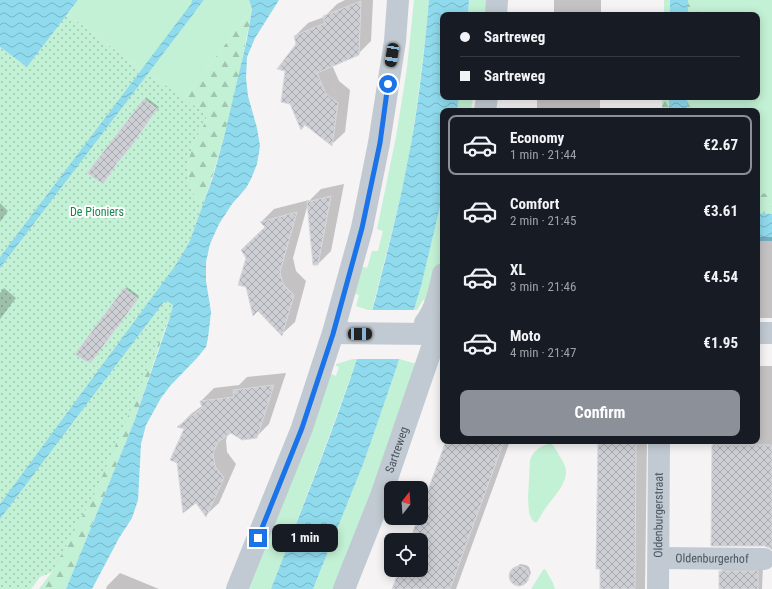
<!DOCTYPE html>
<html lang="en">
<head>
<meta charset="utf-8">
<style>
	body { margin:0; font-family:"Roboto Condensed",sans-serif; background:#242831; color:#f1f3f6; height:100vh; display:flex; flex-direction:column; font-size:15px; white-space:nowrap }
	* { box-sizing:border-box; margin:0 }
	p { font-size:13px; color:#9ea1a6 }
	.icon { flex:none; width:22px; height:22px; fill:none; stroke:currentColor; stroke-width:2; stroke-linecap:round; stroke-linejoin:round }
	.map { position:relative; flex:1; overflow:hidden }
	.drawer { position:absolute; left:440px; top:108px; width:320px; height:336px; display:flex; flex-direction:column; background:#171b24; border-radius:8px; box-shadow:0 2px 10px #0003 }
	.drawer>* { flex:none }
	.guide { position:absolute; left:440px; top:12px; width:320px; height:88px; border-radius:8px; box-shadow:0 2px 10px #0003; display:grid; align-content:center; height:88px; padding:0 20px; background:#171b24 }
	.needle { width:26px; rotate:17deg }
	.fabs { position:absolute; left:384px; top:481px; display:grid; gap:8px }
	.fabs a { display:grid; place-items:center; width:44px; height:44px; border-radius:8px; background:#171b24; box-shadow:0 2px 10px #0003; font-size:20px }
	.end { position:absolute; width:18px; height:18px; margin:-9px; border:5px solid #1a73e8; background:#fff; box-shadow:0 0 0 2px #fff }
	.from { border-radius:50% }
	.bubble { position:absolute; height:28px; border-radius:8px; background:#171b24; box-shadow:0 2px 10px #0003; font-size:13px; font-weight:700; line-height:28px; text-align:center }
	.car { position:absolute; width:12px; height:24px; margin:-12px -6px; border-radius:5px; box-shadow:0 0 3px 1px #0007; background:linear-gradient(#222 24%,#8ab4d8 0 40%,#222 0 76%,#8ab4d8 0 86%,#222 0) }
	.guide b { display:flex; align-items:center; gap:14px; height:38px; font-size:15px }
	.guide b+b { border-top:1px solid #363941 }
	.guide i { width:10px; height:10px; background:#f1f3f6 }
	ul { padding:7px 0 0; list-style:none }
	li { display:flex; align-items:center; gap:12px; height:60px; margin:0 8px 6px; padding:0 12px; border:2px solid transparent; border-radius:8px }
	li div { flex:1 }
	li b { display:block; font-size:15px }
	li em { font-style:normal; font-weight:700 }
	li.selected { border-color:#8c9099 }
	li>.icon { width:36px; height:36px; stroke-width:1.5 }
	.action { display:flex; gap:8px; margin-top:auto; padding:8px 20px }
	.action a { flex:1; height:46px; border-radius:8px; background:#8c9099; color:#fff; font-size:16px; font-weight:700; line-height:46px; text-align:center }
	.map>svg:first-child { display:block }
	.green { fill:#c3f1d5 }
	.forest { fill:url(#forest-firs) }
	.garden { fill:url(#garden-dots) }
	.water { fill:url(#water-waves) }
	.pier { fill:#f5f3f3 }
	.shadow { fill:#0003 }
	.building { fill:url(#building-cross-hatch); stroke:#d7d9de }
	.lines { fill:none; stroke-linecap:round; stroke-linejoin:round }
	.minor { stroke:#c1cad2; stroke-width:22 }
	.route { stroke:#1a73e8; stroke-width:5 }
	.labels { text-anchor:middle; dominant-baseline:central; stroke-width:4; stroke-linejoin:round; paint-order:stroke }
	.park-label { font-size:12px; fill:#17864f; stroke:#fff }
	.street-label { font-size:12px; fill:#4a5661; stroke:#fff }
</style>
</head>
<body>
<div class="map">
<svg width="772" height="589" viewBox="0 0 772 589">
	<defs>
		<pattern id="forest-firs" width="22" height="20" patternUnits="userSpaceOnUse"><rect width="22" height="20" fill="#c3f1d5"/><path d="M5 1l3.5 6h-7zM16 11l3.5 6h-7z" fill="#a0c6b0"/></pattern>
		<pattern id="garden-dots" width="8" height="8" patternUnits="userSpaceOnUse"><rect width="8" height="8" fill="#c3f1d5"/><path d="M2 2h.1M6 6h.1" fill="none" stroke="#a0c6b0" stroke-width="1.8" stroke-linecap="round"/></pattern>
		<pattern id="water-waves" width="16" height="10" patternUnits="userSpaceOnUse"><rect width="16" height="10" fill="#90daee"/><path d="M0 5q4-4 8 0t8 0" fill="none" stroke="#78b4c4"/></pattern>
		<pattern id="building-cross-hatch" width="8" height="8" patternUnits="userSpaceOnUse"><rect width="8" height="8" fill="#cdcfd5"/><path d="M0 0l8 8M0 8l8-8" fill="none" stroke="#a8abb0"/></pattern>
	</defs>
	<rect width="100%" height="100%" fill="#f5f3f3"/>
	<path class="green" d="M 78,0 L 192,0 L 191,4 L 195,12 L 204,0 L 249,0 L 252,9 L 184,99 L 158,80 L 148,75 L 70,16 L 67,15 Z
		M 414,0 L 429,0 C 424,54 417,109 408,163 C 398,212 384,261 372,310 L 368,310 L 356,306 L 359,295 L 351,293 L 360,266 L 367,268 L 372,251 L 378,251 L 383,231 L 377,229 L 396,137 L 407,68 Z
		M 469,0 L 493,0 L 491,15 L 468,15 Z
		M 664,0 L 670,0 L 670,15 L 664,15 Z
		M 703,0 L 772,0 L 772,194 L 757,193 L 757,111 L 702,111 L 702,97 L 757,97 L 757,15 L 703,15 Z
		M 459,97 L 473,97 L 471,111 L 457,111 Z
		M 443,194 L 443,252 L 430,304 L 423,300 L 417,310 L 414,310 Z
		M 353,359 L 357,359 C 330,436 300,513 271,589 L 244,589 L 327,372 L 336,376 L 339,367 L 336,366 L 336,364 Z
		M 399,359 L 417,364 L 338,589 L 313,589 L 364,462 Z
		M 548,444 L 552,444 C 555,448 558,453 560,457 C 562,460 564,463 565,466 C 570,480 556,494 548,505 C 544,509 539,520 536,523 L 532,520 L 529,513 L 528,498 L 530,460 C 533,451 539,447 548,444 Z
		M 545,569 L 553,583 L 555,589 L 531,589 L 536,581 L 543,570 Z"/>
	<path class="forest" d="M 688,0 L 703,0 L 703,15 L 688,15 Z
		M 252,9 C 240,75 225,142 203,205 L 194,195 L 189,181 L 188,166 L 192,145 L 206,121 L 184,99 Z
		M 662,97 L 669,97 L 669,111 L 662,111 Z
		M 687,97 L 702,97 L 702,111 L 687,111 Z
		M 757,193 L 772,194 L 772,214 L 757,213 Z
		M 173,305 L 134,422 L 66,589 L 39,589 L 52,572 Z"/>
	<path class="garden" d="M 66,15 L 70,16 L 148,75 L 158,80 L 206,114 L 206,121 L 192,145 L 188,166 L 189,181 L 194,195 L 203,205 L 189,243 L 170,317 L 96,491 L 52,572 L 40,577 L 31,589 L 0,589 L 0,47 L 27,67 Z"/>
	<path class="water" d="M 0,0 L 78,0 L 27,67 L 0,47 Z
		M 192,0 L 204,0 L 0,268 L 0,257 L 191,4 Z
		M 249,0 L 279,0 L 255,38 L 247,57 L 246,78 L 248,96 L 257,128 L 260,146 L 257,164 L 251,179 L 246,188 L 232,204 L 219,224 L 210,244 L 206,262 L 206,281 L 211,312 L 208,338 L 206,347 L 197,358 L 170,386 L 161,398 L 146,425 L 141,444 L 138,500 L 132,518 L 119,538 L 92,589 L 66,589 L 134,422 L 170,317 L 173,305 L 167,301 L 163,303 L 0,519 L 0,504 L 175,266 L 189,243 L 213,177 L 224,137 L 247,39 L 252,9 Z
		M 429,0 L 469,0 L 468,15 L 443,15 L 443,97 L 459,97 L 457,111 L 443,111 L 443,194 L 421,286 L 397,366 L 364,462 L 313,589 L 271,589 C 306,497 344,406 372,311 C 377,295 380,278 385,261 C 393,229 401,197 407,165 C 418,111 424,55 429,0 Z
		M 670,0 L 688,0 L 688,15 L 670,15 Z
		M 669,97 L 687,97 L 687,111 L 669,111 Z
		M 757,213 L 772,214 L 772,241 L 757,241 Z"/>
	<path class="pier" d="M 370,310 L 416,310 L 401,359 L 355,359 Z"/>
	<path class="shadow" d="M 345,0 L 373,0 L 371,41 L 358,54 L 332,65 L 339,81 L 350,90 L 345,132 L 332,144 L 295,36 L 308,23 L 324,17 L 337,4 Z
		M 554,0 L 601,0 L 601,15 L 554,15 Z
		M 537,97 L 600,97 L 600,111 L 537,111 Z
		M 147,98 L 159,107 L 134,140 L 135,141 L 119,160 L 105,180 L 144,100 Z
		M 344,184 L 331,251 L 318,264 L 308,202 L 321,189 Z
		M 309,200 L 293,258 L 296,271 L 306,281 L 295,322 L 282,334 L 266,226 L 261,222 L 274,209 Z
		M 0,203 L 8,211 L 0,222 Z
		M 757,237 L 772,237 L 772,318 L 757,318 Z
		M 127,287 L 139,296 L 94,358 L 125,289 Z
		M 4,288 L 16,298 L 0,319 L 0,293 Z
		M 757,366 L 772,366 L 772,549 L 764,546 L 712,545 L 713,441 L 757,441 Z
		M 286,373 L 269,424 L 256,437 L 231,431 L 228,434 L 226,440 L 227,452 L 236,464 L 219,503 L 206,515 L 197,502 L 185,428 L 179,426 L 191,414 L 203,405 L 201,401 L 214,388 L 239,385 L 247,377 Z
		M 447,441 L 510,441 L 456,589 L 393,589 L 400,570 L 421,570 L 421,540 L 411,540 L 419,518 L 421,518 L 421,512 Z
		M 599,441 L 647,441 L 645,589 L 601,589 Z
		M 520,564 L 526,565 L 529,567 L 531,573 L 528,579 L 520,585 L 514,584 L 512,582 L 509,576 L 512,570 Z
		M 726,566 L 763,567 L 762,589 L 720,589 L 720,572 Z
		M 120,573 L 159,589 L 106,589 L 107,586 Z"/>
	<path class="building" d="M 361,1 L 359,55 L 317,73 L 326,94 L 338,103 L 332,146 L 305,125 L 301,130 L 290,104 L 281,102 L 285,71 L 277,69 L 296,44 L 294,36 L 325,23 L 323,16 Z
		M 144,99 L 157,109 L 133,143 L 134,143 L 117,163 L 103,184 L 87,173 Z
		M 331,196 L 318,265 L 313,265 L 307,202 Z
		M 297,212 L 280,272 L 283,284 L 294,295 L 282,336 L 258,311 L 253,316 L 246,287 L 238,285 L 246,258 L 241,250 L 265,227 L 260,222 Z
		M 124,288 L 138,299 L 92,361 L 85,361 L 75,354 Z
		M 274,385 L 257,438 L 242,440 L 231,433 L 218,442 L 213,453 L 215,466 L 224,478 L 206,517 L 196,503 L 183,513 L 177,463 L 170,460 L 184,429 L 177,427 L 202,408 L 200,401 L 234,397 L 233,390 Z
		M 446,441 L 504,441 L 450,589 L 392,589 L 399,570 L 421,570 L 421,540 L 410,540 L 418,518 L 421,518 L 421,509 Z
		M 598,441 L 636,441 L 635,589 L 600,589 L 600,569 L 596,569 Z
		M 712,445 L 772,445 L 772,550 L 770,548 L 764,546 L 711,546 Z
		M509 576a10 10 0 1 1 20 0a10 10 0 1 1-20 0Z
		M 719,571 L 758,571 L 758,589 L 719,589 Z"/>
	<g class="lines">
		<g class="minor">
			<path d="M 496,15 L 497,0"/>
			<path d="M 485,111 L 487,97"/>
			<path d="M 425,323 C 436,309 439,291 443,274"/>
			<path d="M 333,333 L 431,334 L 443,331"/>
			<path d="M 757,333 L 772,333"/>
			<path id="s1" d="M 659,558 L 764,559"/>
			<path d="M 237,589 L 302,428 L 333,333 L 362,228 L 379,143 L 395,41 L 398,0"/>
			<path id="s2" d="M 344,589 L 381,496 L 437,333 L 443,311"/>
			<path id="s3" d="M 658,589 L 659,441"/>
		</g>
	</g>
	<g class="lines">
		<path class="route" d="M 258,538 L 302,428 L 333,334 L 362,228 L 380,143 L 388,84"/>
	</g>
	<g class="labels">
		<g class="park-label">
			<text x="97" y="212">De Pioniers</text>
		</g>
		<g class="street-label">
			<text stroke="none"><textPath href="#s2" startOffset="149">Sartreweg</textPath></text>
			<text stroke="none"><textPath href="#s3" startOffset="74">Oldenburgerstraat</textPath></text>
			<text stroke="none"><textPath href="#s1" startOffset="53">Oldenburgerhof</textPath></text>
		</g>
	</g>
</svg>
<div class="fabs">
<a><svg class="needle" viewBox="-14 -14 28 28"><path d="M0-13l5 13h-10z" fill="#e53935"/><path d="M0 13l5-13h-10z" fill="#9ea1a6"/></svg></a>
<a><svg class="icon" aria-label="locate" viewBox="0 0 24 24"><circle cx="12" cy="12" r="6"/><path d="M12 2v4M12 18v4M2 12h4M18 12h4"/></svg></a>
</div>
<i class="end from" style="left:388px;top:84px"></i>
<i class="end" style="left:258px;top:538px"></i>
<div class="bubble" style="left:272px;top:524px;width:66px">1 min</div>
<i class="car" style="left:392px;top:55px;rotate:189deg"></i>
<i class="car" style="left:360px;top:334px;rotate:90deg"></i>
<div class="guide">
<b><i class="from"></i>Sartreweg</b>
<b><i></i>Sartreweg</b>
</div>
<section class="drawer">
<ul>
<li class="selected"><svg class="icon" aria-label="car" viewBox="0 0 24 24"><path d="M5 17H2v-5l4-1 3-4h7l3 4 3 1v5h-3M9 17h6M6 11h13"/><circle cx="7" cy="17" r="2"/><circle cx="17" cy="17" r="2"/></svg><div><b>Economy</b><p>1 min · 21:44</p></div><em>€2.67</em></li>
<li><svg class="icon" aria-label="car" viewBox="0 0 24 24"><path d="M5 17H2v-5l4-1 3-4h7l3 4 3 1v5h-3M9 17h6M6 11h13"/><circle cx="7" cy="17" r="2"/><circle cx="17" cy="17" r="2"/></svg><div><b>Comfort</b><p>2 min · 21:45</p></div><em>€3.61</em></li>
<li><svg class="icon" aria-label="car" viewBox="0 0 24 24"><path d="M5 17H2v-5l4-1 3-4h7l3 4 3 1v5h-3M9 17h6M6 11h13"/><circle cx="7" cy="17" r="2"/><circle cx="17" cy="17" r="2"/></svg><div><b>XL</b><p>3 min · 21:46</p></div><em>€4.54</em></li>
<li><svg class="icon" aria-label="car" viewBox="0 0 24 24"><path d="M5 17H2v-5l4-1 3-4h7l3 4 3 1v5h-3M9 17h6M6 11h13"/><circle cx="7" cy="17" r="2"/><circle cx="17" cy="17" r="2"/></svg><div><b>Moto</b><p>4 min · 21:47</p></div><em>€1.95</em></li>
</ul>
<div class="action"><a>Confirm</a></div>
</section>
</div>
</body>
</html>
